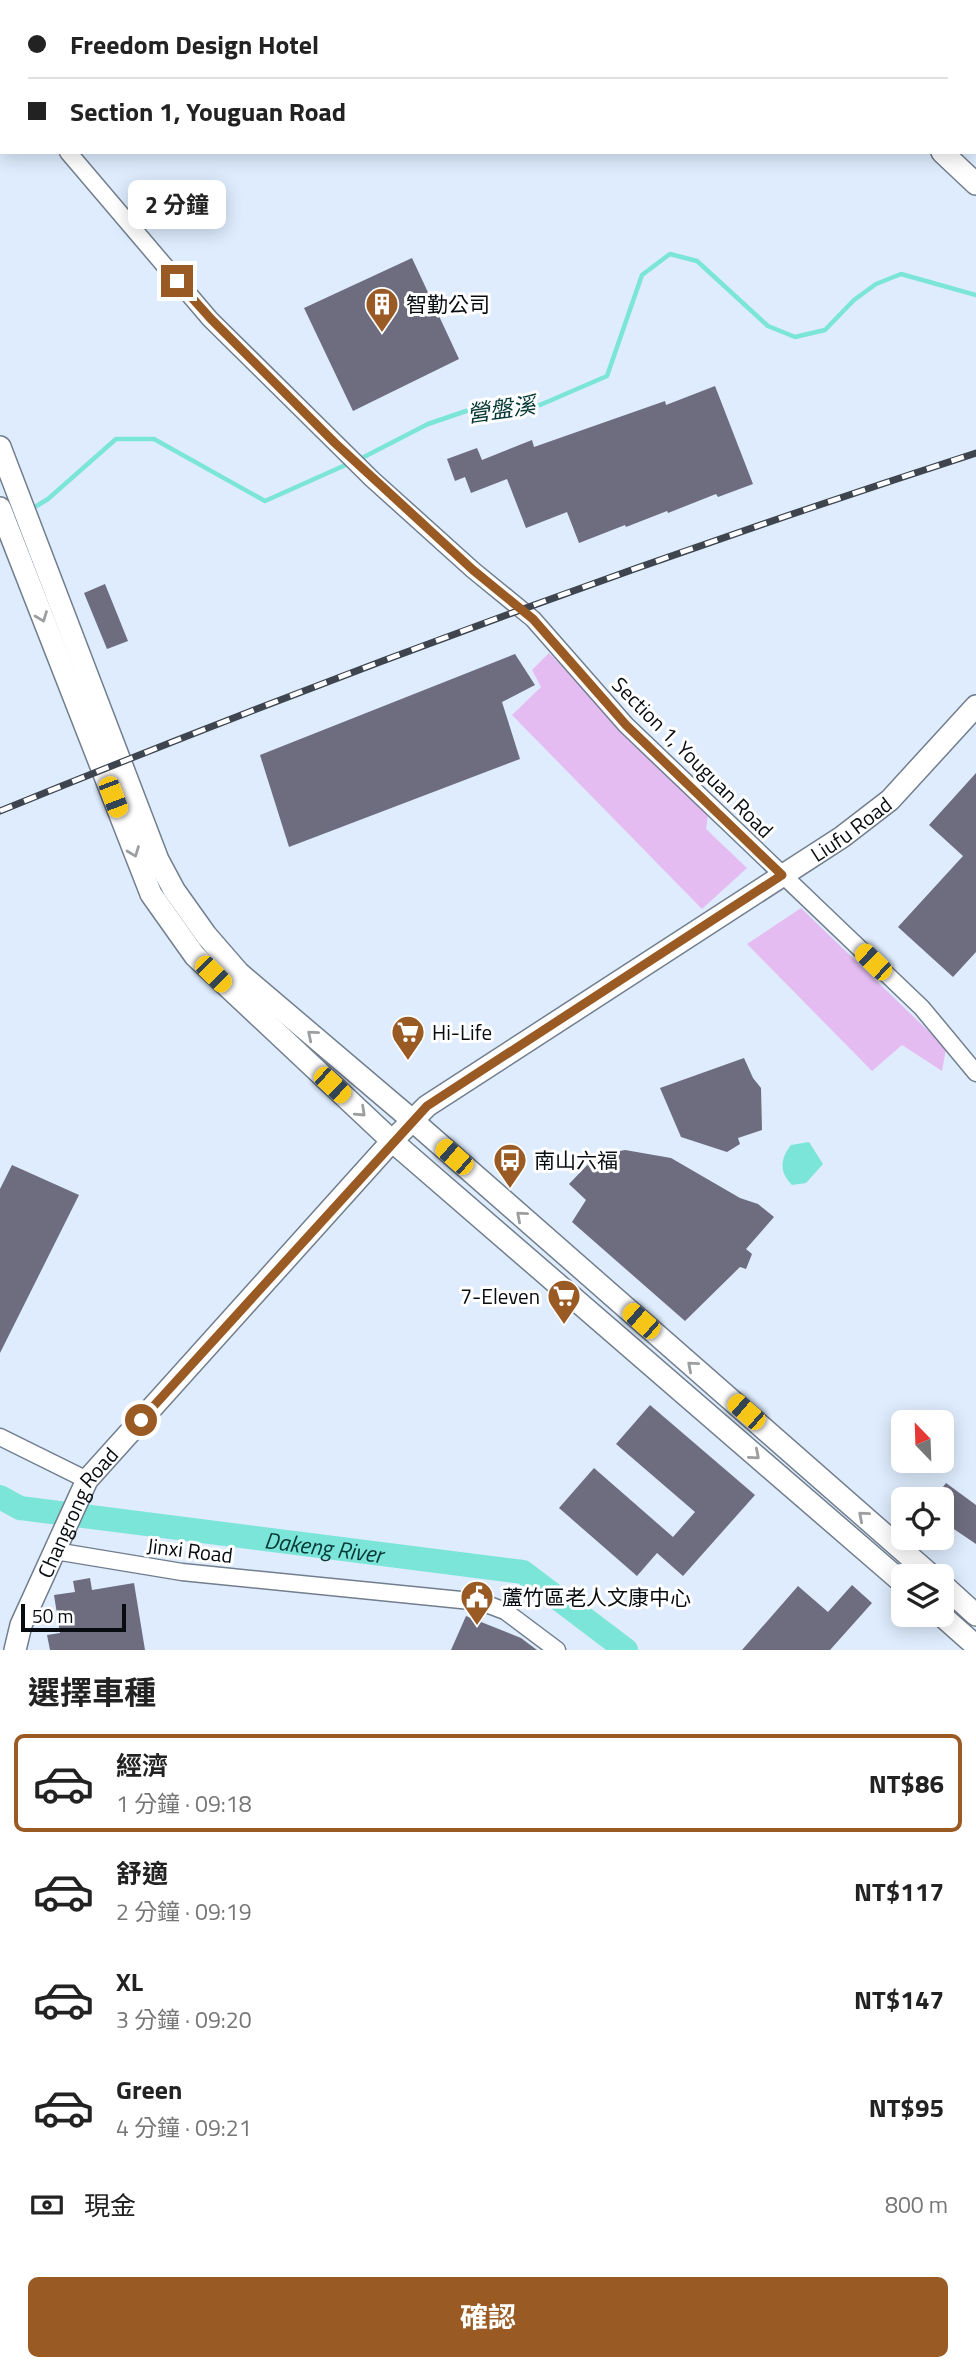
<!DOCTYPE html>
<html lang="zh-TW">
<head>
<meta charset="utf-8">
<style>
	body { margin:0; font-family:"Titillium Web","Noto Sans TC",sans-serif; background:#f6f6f6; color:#222; height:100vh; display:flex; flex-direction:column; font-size:26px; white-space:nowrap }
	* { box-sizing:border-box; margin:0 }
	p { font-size:23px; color:#767676 }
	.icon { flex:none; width:38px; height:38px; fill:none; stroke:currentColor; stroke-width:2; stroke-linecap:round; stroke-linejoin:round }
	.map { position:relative; height:1650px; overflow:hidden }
	.panel { display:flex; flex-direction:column; background:#fff; flex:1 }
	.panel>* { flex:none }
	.top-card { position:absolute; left:0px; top:0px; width:976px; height:154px; box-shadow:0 4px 18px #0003; display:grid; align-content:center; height:154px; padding:0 28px; background:#fff }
	.needle { width:46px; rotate:337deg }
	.tools { position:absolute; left:891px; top:1410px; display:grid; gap:14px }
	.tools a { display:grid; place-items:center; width:63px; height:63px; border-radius:10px; background:#fff; box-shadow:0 4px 18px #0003; font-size:35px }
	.scale { position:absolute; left:21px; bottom:18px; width:105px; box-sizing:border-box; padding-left:7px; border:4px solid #070c11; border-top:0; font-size:19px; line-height:24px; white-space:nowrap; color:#070c11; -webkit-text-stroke:5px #fff; paint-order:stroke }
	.end { position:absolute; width:32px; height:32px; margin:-16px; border:9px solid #9a5a24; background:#fff; box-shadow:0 0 0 4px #fff }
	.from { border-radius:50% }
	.bubble { position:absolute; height:49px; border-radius:10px; background:#fff; box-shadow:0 4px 18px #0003; font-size:23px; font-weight:700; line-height:49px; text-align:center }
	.car { position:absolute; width:21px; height:42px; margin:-21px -10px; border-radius:9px; box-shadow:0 0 5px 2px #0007; background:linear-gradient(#f5c518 24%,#345 0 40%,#f5c518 0 76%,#345 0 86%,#f5c518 0) }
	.top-card b { display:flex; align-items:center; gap:24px; height:66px; font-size:26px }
	.top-card b+b { border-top:2px solid #e0e0e0 }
	.top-card i { width:18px; height:18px; background:#222 }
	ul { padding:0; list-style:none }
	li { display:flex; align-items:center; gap:21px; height:98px; margin:0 14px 10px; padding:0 14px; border:4px solid transparent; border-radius:10px }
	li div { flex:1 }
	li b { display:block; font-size:26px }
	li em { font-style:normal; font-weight:700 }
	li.current { border-color:#9a5a24 }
	li>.icon { width:63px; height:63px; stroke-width:1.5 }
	h2 { padding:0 28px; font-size:32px; line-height:84px }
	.pay { display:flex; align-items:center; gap:18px; height:77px; padding:0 28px; font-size:26px }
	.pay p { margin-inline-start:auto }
	.primary-button { display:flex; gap:14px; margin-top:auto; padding:14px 28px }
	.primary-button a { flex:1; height:80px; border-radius:10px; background:#9a5a24; color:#fff; font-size:28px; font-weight:700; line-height:80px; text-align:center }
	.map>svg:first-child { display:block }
	.green { fill:#e5bcf2 }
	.water { fill:#7ce5da }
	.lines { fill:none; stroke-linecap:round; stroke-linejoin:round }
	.stream { stroke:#7ce5da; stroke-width:4.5 }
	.river { stroke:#7ce5da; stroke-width:24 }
	.building { fill:#6d6d7f }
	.minor-casing { stroke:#717e8d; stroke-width:19 }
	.tertiary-casing { stroke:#717e8d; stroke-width:24 }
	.minor { stroke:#fff; stroke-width:16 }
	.tertiary { stroke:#fff; stroke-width:21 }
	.rail-casing { stroke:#3e454e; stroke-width:7 }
	.rail { stroke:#fff; stroke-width:4.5; stroke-dasharray:13; stroke-linecap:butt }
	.oneway { stroke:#9c9ea0 }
	.route { stroke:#9a5a24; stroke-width:9 }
	.labels { text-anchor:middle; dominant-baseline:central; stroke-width:6; stroke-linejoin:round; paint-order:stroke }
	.poi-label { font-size:21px; fill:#070c11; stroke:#fff; text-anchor:start }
	.street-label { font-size:21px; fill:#070c11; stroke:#fff }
	.water-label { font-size:23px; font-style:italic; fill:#033834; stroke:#fff }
</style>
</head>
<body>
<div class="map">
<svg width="976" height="1650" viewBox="0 0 976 1650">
	<rect width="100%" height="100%" fill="#deecfd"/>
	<path class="green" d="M 549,653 L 708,814 L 706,829 L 747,868 L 702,909 L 512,715 L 541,687 L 532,670 Z
		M 801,908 L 946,1048 L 942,1071 L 902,1045 L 872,1071 L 747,944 Z"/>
	<path class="water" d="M 809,1142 L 823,1164 L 806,1183 L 792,1185 C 779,1172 780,1159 791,1145 Z"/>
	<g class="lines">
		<path class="stream" d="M 358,460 L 428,424 L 475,408 L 540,405 L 607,376 L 642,275 L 670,254 L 697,261 L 768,326 L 795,337 L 825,330 L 854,300 L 876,284 L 901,274 L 976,295
			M 30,510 L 48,499 L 116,439 L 154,439 L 265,501 L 350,463"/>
		<path class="river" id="s1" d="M 0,1497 L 20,1508 L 523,1572 L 626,1650"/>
	</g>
	<path class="building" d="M 412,258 L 459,359 L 353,411 L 304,308 Z
		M 715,386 L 753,484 L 718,497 L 716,494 L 668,513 L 667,511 L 626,527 L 625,525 L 579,543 L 567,512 L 526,528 L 507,479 L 471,493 L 465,477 L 455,481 L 447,459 L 477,448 L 482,460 L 532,440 L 534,447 L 665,401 L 666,405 Z
		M 105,584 L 128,641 L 107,649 L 84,593 Z
		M 515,654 L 535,685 L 502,702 L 520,759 L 289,847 L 260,755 Z
		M 976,773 L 976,952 L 953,977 L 898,927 L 963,856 L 929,825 Z
		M 744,1058 L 753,1078 L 761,1088 L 762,1130 L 738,1138 L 740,1144 L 727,1152 L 681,1137 L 660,1088 Z
		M 625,1150 L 671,1158 L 740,1198 L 758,1204 L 774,1217 L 746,1249 L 752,1254 L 746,1269 L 740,1267 L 685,1321 L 572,1222 L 586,1200 L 569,1184 L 596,1156 Z
		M 12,1165 L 79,1195 L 0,1353 L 0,1189 Z
		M 650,1405 L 755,1495 L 683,1576 L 657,1553 L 637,1576 L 559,1508 L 594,1468 L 673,1537 L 695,1512 L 616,1444 Z
		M 946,1483 L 976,1505 L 976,1544 L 942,1521 L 942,1500 L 933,1500 Z
		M 90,1578 L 92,1590 L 134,1583 L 145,1650 L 50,1650 L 47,1635 L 60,1633 L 54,1595 L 75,1592 L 73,1581 Z
		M 852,1585 L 872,1603 L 830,1650 L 742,1650 L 798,1586 L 828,1612 Z
		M 466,1616 L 521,1638 L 537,1650 L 451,1650 Z"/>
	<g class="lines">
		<defs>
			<path id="minor" d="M 0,64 L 2,66
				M 68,152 L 210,319 L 372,479 L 473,570 L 533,619 L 626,725 L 922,1008 L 976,1073
				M 0,1437 L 87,1480
				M 55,1551 L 182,1572 L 481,1602 L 505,1611 L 557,1650"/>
			<g id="tertiary">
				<path d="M 779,0 L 781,2"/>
				<path d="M 942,152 L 976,184"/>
				<path d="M 0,447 L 158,860 L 174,890 L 206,935 L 239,973 L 412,1120 L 933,1577"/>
				<path d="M 0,508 L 151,894 L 195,956 L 392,1141 L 903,1583"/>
				<path d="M 942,1584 L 976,1615"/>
				<path d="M 941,1615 L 976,1646"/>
				<path id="s2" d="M 15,1650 L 21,1625 L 87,1480 L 392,1141 L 427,1106 L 842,837 L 890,800 L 976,706"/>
			</g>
		</defs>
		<use href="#minor" class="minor-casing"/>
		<use href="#tertiary" class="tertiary-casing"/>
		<use href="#minor" class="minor"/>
		<use href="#tertiary" class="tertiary"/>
		<defs>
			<path id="rail" d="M 0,811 C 321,680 646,560 976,453"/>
		</defs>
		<use href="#rail" class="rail-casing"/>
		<use href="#rail" class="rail"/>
	</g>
	<defs><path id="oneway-chevron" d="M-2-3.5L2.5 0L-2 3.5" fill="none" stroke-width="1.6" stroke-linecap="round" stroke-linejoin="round" transform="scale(1.75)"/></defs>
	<g class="oneway">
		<use href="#oneway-chevron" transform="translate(42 617) rotate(69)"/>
		<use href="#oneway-chevron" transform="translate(134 852) rotate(69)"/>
		<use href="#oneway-chevron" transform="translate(312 1035) rotate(-140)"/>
		<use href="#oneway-chevron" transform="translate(361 1112) rotate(43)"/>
		<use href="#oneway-chevron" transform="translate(521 1216) rotate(-139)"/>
		<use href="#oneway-chevron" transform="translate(692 1366) rotate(-139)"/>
		<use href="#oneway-chevron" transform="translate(755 1455) rotate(41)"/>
		<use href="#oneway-chevron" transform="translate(863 1516) rotate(-139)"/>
	</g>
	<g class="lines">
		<path class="route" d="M 141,1420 L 427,1106 L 782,875 L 626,725 L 533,619 L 473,570 L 335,443 L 211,319 L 177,281"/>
	</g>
	<defs>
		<symbol id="building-pin" viewBox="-11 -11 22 30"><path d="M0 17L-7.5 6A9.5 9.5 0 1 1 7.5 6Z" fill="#9a5a24" stroke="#fff"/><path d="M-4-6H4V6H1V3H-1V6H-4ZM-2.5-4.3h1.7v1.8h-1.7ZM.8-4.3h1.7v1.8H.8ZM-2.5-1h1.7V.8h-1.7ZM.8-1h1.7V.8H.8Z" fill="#fff"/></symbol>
		<symbol id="supermarket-pin" viewBox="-11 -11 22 30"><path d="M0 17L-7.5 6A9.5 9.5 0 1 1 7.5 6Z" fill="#9a5a24" stroke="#fff"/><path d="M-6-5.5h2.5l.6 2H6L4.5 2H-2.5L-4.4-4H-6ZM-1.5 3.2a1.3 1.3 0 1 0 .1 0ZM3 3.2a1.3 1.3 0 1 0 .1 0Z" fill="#fff"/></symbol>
		<symbol id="bus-pin" viewBox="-11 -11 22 30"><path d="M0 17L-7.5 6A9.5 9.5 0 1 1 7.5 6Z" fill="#9a5a24" stroke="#fff"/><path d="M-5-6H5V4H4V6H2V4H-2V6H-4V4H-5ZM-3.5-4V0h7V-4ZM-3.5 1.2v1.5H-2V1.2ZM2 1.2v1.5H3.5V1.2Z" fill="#fff"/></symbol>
		<symbol id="civic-pin" viewBox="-11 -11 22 30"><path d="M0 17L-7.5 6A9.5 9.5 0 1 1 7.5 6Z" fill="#9a5a24" stroke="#fff"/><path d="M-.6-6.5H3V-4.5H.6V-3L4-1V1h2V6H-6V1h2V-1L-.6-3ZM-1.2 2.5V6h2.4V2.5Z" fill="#fff"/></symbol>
	</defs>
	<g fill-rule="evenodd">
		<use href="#building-pin" x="363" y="285" width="38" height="52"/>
		<use href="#supermarket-pin" x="389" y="1013" width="38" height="52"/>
		<use href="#bus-pin" x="491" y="1141" width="38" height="52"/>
		<use href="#supermarket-pin" x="545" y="1277" width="38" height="52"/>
		<use href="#civic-pin" x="458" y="1578" width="38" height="52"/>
	</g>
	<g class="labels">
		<g class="poi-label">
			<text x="406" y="304">智勤公司</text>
			<text x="432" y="1032">Hi-Life</text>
			<text x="534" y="1160">南山六福</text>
			<text x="540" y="1296" text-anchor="end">7-Eleven</text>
			<text x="502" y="1597">蘆竹區老人文康中心</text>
		</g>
		<g class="street-label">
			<text transform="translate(693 757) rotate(45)">Section 1, Youguan Road</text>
			<text stroke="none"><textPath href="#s2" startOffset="1197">Liufu Road</textPath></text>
			<text stroke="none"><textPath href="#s2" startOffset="152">Changrong Road</textPath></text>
			<text transform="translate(190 1550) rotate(7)">Jinxi Road</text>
		</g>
		<g class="water-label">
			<text transform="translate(501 409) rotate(-8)">營盤溪</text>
			<text stroke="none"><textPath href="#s1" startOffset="329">Dakeng River</textPath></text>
		</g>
	</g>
</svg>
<div class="tools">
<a><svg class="needle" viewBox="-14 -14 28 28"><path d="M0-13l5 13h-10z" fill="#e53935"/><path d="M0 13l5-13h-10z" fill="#767676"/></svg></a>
<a><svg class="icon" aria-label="locate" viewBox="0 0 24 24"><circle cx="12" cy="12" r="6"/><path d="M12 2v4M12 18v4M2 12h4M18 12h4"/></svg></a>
<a><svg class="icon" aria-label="layers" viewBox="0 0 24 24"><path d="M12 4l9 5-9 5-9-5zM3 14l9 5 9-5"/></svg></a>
</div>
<div class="scale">50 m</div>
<i class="end from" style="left:141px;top:1420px"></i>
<i class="end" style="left:177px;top:281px"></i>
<div class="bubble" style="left:128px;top:180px;width:98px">2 分鐘</div>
<i class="car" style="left:113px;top:797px;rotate:159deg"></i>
<i class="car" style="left:873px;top:962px;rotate:314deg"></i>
<i class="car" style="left:213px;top:974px;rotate:135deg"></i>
<i class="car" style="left:332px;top:1085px;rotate:133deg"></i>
<i class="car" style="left:454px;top:1157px;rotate:311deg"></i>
<i class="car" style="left:641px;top:1321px;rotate:311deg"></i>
<i class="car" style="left:746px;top:1412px;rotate:311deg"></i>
<div class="top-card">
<b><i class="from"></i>Freedom Design Hotel</b>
<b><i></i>Section 1, Youguan Road</b>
</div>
</div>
<section class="panel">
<h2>選擇車種</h2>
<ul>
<li class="current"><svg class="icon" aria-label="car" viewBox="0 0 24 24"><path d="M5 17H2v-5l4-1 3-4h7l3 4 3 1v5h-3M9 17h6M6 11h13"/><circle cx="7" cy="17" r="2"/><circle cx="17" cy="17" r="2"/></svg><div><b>經濟</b><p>1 分鐘 · 09:18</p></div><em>NT$86</em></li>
<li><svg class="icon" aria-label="car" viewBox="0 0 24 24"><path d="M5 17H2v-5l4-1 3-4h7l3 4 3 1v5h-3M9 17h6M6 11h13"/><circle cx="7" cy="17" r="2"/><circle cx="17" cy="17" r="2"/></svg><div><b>舒適</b><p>2 分鐘 · 09:19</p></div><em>NT$117</em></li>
<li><svg class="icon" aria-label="car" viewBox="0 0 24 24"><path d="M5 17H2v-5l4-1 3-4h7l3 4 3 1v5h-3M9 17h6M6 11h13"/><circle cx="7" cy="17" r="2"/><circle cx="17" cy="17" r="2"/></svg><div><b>XL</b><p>3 分鐘 · 09:20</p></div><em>NT$147</em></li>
<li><svg class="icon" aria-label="car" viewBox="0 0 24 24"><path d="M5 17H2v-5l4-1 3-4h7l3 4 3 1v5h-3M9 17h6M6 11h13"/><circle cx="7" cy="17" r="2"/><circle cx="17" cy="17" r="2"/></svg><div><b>Green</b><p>4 分鐘 · 09:21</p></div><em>NT$95</em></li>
</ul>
<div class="pay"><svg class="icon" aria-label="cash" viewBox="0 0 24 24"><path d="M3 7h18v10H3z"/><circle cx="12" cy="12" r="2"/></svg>現金<p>800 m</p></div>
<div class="primary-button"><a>確認</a></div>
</section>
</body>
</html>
